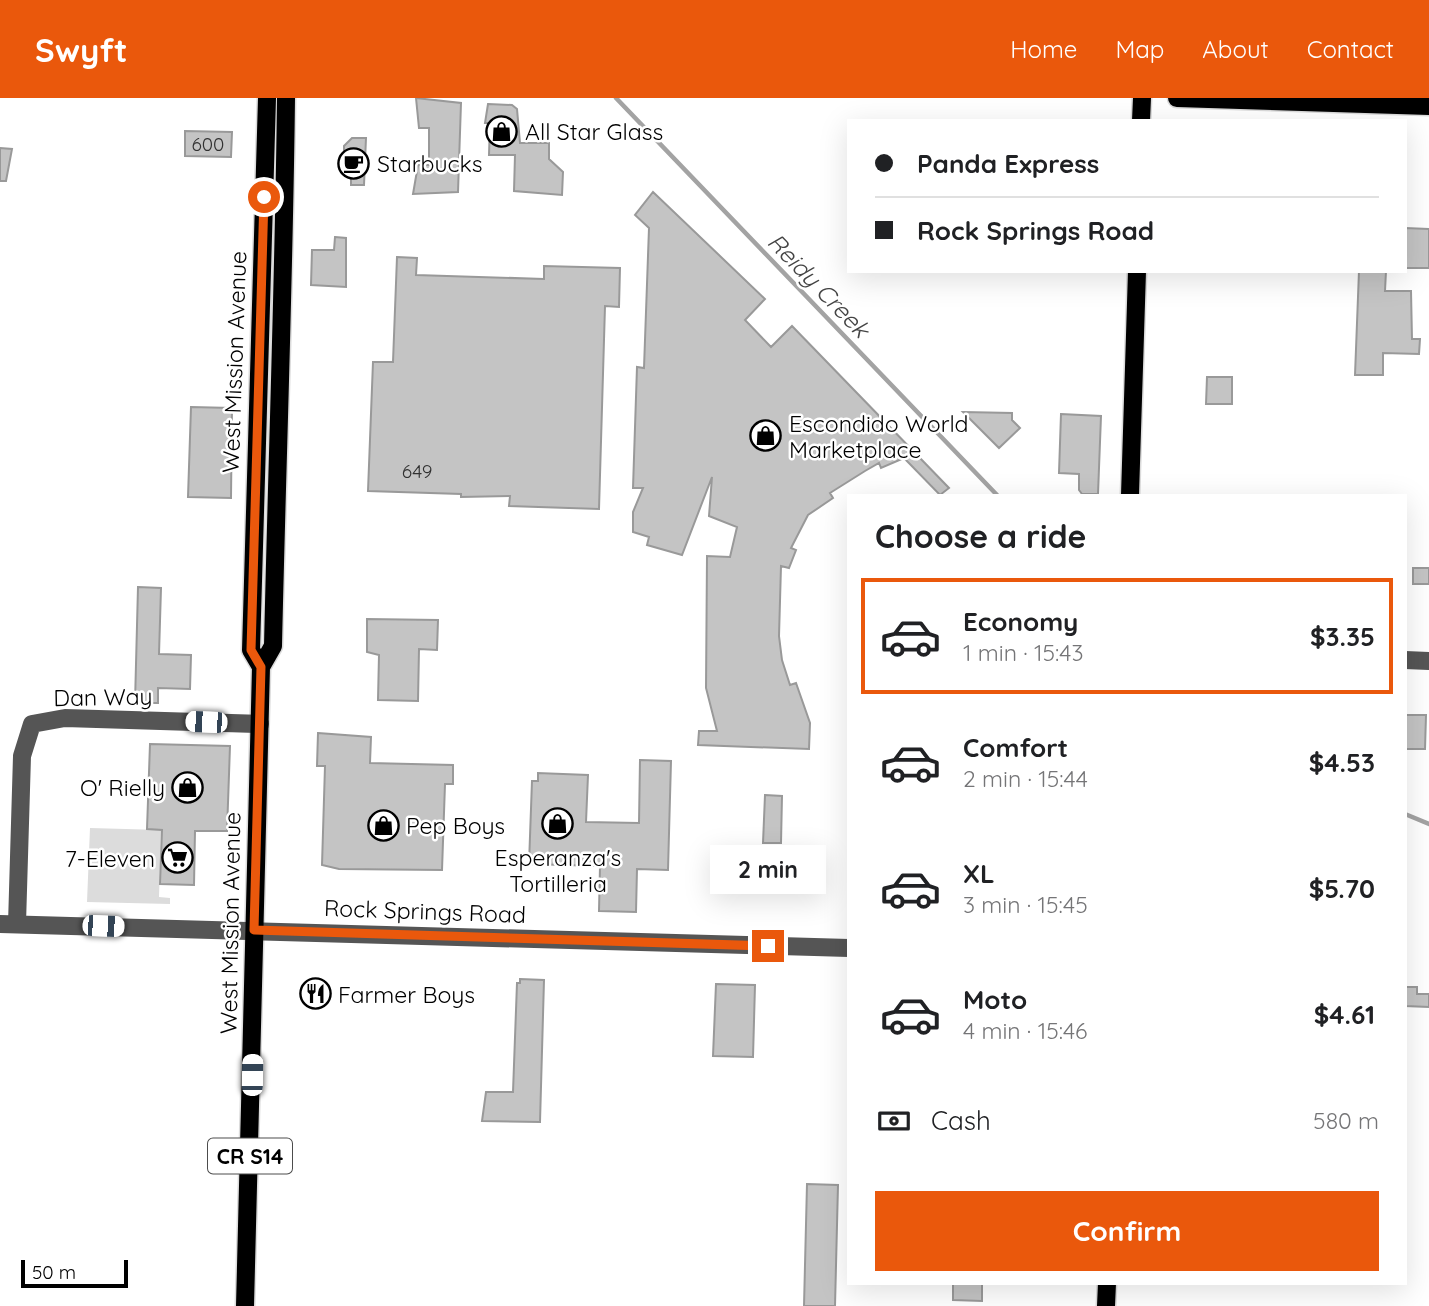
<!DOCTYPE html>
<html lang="en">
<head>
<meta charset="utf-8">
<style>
	body { margin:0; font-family:Quicksand,sans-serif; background:#f6f6f6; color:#202124; height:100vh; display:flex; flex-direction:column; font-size:26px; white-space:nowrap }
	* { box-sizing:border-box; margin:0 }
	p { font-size:23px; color:#757577 }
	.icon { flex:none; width:38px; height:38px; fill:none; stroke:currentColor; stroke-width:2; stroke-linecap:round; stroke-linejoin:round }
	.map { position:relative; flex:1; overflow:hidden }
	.details { position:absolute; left:847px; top:396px; width:560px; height:791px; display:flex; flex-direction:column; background:#fff; border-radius:0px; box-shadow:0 7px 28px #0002 }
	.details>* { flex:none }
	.guide { position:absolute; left:847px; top:21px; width:560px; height:154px; border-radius:0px; box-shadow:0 7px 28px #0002; display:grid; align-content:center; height:154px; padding:0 28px; background:#fff }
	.scale { position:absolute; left:21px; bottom:18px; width:107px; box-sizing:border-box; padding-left:7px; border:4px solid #000; border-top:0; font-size:19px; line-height:24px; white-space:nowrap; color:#000; -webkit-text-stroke:5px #fff; paint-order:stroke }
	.end { position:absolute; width:32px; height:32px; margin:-16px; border:9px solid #ea580c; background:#fff; box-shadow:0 0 0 4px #fff }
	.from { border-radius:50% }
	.bubble { position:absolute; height:49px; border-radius:0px; background:#fff; box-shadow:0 7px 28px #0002; font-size:23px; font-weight:700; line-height:49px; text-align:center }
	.car { position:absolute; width:21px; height:42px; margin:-21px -10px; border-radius:9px; box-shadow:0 0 5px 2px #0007; background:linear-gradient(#fff 24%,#345 0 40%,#fff 0 76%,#345 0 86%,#fff 0) }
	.guide b { display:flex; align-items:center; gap:24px; height:66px; font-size:26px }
	.guide b+b { border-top:2px solid #e0e0e0 }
	.guide i { width:18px; height:18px; background:#202124 }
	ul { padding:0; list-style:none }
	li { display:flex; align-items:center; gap:21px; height:116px; margin:0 14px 10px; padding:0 14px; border:4px solid transparent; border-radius:0px }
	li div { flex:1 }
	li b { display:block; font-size:26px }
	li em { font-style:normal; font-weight:700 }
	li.current { border-color:#ea580c }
	li>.icon { width:63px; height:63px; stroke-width:1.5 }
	h2 { padding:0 28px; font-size:32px; line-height:84px }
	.pay { display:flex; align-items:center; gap:18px; height:77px; padding:0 28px; font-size:26px }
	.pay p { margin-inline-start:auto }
	.cta { display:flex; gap:14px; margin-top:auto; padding:14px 28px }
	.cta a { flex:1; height:80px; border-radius:0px; background:#ea580c; color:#fff; font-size:28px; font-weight:700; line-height:80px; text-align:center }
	header { display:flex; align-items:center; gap:42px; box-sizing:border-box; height:98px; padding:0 35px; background:#ea580c; color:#fff }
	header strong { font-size:33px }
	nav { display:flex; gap:38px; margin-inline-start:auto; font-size:24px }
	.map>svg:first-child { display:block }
	.green { fill:#dcdcdc }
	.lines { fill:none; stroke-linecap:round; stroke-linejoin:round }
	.stream { stroke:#a3a3a3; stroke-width:4.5 }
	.building { fill:#c4c4c4; stroke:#999; stroke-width:2 }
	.major-casing { stroke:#dbdbdb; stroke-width:21 }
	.minor { stroke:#555; stroke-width:18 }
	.major { stroke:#000; stroke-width:18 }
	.route { stroke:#ea580c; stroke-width:9 }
	.labels { text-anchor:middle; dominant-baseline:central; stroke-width:5; stroke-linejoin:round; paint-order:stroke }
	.number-label { font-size:19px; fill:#313131 }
	.shield { fill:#fff; stroke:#4c4c4c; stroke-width:2 }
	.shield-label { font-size:21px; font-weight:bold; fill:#000 }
	.poi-label { font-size:23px; fill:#000; stroke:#fff; text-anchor:start }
	.street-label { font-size:23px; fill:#000; stroke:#fff }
	.water-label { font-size:24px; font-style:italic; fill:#444; stroke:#fff }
</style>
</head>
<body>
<header>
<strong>Swyft</strong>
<nav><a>Home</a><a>Map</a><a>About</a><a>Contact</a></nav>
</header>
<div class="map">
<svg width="1429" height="1208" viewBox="0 0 1429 1208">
	<rect width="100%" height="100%" fill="#fff"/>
	<path class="green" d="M 90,730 L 161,732 L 159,799 L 170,800 L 170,806 L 87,804 Z"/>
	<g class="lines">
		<path class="stream" d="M 616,0 L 997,397
			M 1405,716 L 1429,726"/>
	</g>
	<path class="building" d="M 416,0 L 461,5 L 458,94 L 413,96 L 418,67 L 429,67 L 429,30 L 419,30 Z
		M 488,6 L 512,7 L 517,11 L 520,45 L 549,45 L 549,61 L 563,74 L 562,97 L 514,93 L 515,57 L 489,57 L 490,25 L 485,25 Z
		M 185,33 L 232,34 L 231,59 L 185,58 Z
		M 352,40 L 366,40 L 364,87 L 351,87 L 351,69 L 344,68 L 344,48 Z
		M 0,50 L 12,51 L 6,83 L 0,83 Z
		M 653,94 L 765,201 L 745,222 L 771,249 L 792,228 L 949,390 L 940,397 L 904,360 L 881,370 L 879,365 L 865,373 L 830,395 L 833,400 L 808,417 L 791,450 L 796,452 L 789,470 L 781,468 L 779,538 L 782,562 L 790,587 L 796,585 L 810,625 L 809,651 L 698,647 L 699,633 L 717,633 L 706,590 L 707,458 L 730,459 L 737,429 L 709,418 L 712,379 L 682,457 L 647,447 L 649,439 L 633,434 L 633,414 L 643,390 L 633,390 L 637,269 L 644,270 L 649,130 L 635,117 Z
		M 1405,130 L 1429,131 L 1429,170 L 1405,170 Z
		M 335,139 L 346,140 L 346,189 L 311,187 L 312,152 L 334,152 Z
		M 397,159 L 417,160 L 416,177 L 544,181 L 544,168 L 620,170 L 619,209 L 605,208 L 599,411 L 509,408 L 510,398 L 461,399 L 461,396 L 368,393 L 373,264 L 393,264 Z
		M 1359,173 L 1386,173 L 1385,193 L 1411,193 L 1412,241 L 1420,241 L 1419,256 L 1383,255 L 1383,277 L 1355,277 Z
		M 1207,279 L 1232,279 L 1232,306 L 1206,306 Z
		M 191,309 L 232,310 L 231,400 L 188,399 Z
		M 963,314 L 1012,315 L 1012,322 L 1020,330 L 999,350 Z
		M 1061,316 L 1101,318 L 1098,396 L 1082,396 L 1079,392 L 1079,376 L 1059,375 Z
		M 1413,470 L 1429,470 L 1429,486 L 1413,486 Z
		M 138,489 L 161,490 L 159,556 L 191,557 L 190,591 L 158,590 L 158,605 L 135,605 Z
		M 367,521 L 438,522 L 437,552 L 419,551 L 418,603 L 378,602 L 379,557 L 367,554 Z
		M 1405,617 L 1426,617 L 1425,651 L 1405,651 Z
		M 318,635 L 371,639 L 370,665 L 453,667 L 453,686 L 445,686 L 442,772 L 339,771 L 322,767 L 325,668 L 317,668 Z
		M 150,646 L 230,648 L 227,733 L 195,733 L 194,787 L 160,786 L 162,732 L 147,731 Z
		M 640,662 L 671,663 L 668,772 L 637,771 L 636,814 L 599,813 L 600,768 L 529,766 L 532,683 L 538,683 L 538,675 L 588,677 L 586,724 L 639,725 Z
		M 765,697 L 782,698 L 781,745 L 763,745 Z
		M 788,772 L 806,772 L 806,794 L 773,792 L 773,776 L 787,776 Z
		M 520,881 L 544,882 L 540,1024 L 482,1023 L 486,994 L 513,994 L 517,885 L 520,885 Z
		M 716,886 L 755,887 L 753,959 L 713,958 Z
		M 1405,889 L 1417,889 L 1417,896 L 1429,896 L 1429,909 L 1405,908 Z
		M 807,1086 L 838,1087 L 835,1208 L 804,1208 Z
		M 953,1185 L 982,1185 L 982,1203 L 953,1202 Z"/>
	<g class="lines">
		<defs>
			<path id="major" d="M 1177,0 L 1429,8
				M 1141,23 L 1142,0
				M 1130,397 L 1137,173
				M 261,569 L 251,552 L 267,0
				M 245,1208 L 261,569 L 273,548 C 277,366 284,183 286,0
				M 1106,1208 L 1107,1185"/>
		</defs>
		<use href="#major" class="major-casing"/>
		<path class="minor" d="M 1405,562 L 1429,563
			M 0,826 L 849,850
			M 17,826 L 22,658 L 32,626 L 65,620 L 260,626"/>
		<use href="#major" class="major"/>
	</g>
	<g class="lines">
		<path class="route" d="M 264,99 L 251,552 L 261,569 L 254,832 L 768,848"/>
	</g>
	<defs>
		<symbol id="shop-ring" viewBox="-11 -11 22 22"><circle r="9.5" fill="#fff" stroke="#000" stroke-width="1.5"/><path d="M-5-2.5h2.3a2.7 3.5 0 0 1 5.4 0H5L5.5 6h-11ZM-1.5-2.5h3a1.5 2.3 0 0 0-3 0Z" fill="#000"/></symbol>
		<symbol id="cafe-ring" viewBox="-11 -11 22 22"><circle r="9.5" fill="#fff" stroke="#000" stroke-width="1.5"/><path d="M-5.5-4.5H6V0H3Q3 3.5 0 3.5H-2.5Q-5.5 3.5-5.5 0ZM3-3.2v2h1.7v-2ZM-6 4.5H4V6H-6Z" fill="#000"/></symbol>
		<symbol id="supermarket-ring" viewBox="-11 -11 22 22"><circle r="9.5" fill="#fff" stroke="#000" stroke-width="1.5"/><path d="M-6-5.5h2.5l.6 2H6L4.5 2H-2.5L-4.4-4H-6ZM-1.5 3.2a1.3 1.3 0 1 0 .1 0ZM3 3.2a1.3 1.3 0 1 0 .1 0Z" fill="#000"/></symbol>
		<symbol id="restaurant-ring" viewBox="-11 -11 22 22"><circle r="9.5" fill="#fff" stroke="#000" stroke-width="1.5"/><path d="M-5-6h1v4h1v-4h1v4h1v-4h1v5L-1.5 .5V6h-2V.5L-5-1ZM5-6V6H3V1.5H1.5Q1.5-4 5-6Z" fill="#000"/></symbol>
	</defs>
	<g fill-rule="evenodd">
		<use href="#shop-ring" x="484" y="16" width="35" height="35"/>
		<use href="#cafe-ring" x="336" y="48" width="35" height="35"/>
		<use href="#shop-ring" x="748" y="320" width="35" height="35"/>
		<use href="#shop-ring" x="170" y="672" width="35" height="35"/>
		<use href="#shop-ring" x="540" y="708" width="35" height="35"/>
		<use href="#shop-ring" x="366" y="710" width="35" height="35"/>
		<use href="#supermarket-ring" x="160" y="742" width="35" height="35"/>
		<use href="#restaurant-ring" x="298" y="878" width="35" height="35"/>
	</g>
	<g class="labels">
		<g class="number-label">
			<text x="208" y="46">600</text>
			<text x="417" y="373">649</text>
		</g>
		<rect class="shield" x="208" y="1040.5" width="84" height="35" rx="5"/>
		<g class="shield-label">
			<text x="250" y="1058">CR S14</text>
		</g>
		<g class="poi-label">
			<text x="525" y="33">All Star Glass</text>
			<text x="377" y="65">Starbucks</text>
			<text x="789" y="325">Escondido World<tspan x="789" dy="26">Marketplace</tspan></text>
			<text x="165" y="689" text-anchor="end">O' Rielly</text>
			<text x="406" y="727">Pep Boys</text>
			<text x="558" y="759" text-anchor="middle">Esperanza's<tspan x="558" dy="26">Tortilleria</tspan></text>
			<text x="155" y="760" text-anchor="end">7-Eleven</text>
			<text x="338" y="896">Farmer Boys</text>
		</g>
		<g class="street-label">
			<text transform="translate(234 264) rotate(-88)">West Mission Avenue</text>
			<text transform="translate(103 599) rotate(-1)">Dan Way</text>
			<text transform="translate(425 813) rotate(2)">Rock Springs Road</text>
			<text transform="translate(230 825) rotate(-89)">West Mission Avenue</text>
		</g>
		<g class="water-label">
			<text transform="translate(819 187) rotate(46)">Reidy Creek</text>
		</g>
	</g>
</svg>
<div class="scale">50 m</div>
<i class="end from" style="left:264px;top:99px"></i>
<i class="end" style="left:768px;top:848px"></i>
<div class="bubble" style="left:710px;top:747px;width:116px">2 min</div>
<i class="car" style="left:206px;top:624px;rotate:272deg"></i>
<i class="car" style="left:103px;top:828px;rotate:92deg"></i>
<i class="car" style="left:252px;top:977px;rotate:1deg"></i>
<div class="guide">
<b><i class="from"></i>Panda Express</b>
<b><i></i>Rock Springs Road</b>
</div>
<section class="details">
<h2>Choose a ride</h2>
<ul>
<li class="current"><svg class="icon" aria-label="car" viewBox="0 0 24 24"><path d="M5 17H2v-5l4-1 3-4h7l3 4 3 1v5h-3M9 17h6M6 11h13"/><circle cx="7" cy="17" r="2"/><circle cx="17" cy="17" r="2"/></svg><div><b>Economy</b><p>1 min · 15:43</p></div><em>$3.35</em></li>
<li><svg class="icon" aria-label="car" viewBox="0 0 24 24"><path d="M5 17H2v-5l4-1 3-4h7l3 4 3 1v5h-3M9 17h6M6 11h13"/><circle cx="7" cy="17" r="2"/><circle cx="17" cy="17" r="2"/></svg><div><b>Comfort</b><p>2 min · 15:44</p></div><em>$4.53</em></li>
<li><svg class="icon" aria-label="car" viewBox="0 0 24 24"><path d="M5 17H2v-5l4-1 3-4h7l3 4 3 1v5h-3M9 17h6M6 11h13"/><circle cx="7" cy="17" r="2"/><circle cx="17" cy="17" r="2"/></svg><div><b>XL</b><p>3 min · 15:45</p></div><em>$5.70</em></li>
<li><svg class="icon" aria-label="car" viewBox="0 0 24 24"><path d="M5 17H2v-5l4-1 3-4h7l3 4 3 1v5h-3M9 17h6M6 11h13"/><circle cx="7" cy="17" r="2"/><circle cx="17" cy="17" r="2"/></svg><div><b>Moto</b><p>4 min · 15:46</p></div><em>$4.61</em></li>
</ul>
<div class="pay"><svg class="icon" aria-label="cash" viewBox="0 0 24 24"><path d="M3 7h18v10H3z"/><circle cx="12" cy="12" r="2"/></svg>Cash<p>580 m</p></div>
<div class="cta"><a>Confirm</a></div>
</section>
</div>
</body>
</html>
